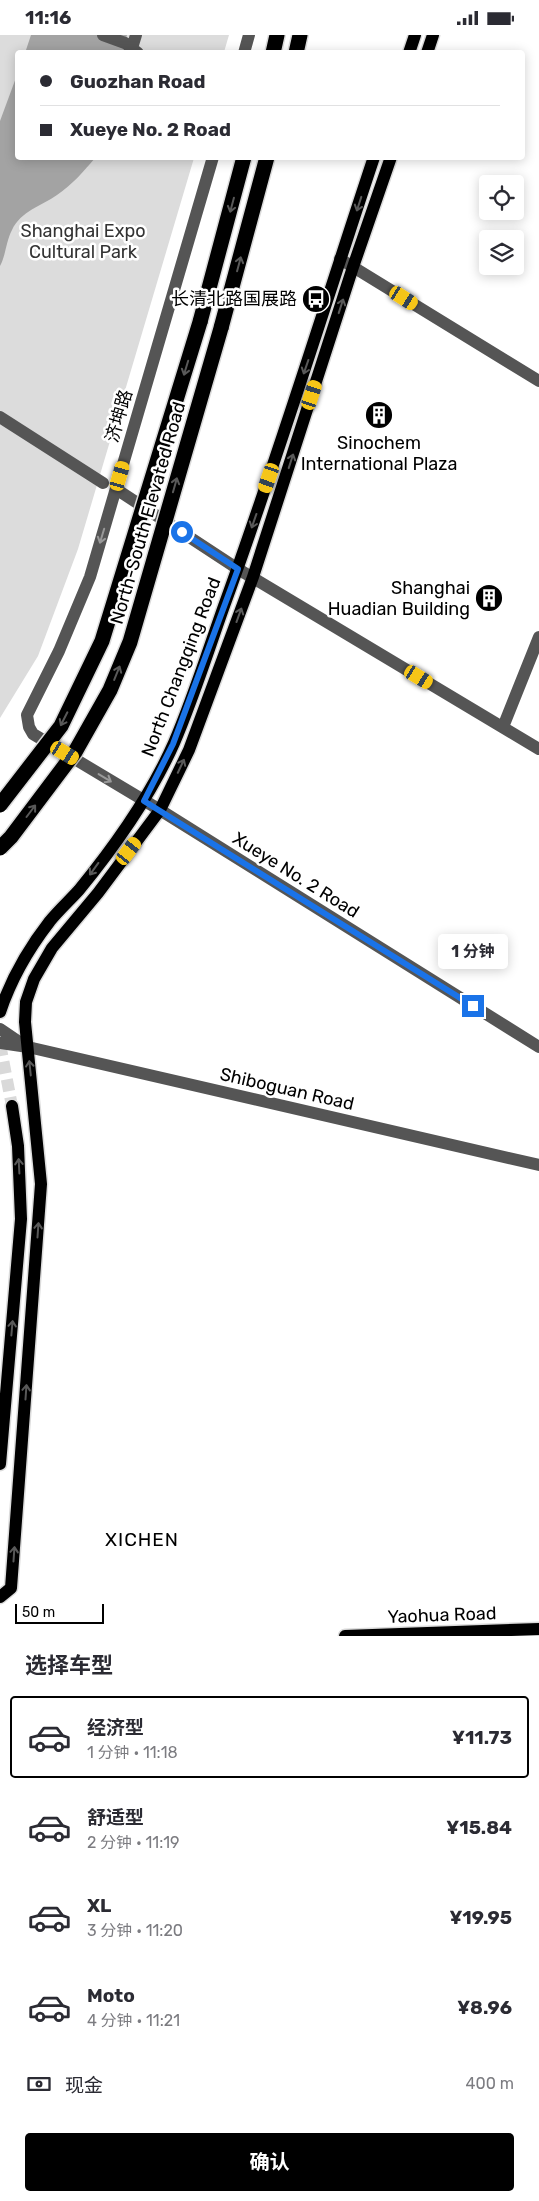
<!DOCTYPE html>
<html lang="zh">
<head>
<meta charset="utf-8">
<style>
	body { margin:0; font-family:Rubik,"Noto Sans SC",sans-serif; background:#f2f2f3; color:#2b2b33; height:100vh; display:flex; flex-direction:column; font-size:19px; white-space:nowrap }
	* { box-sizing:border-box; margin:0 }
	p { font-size:16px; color:#7c7c81 }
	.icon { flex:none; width:28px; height:28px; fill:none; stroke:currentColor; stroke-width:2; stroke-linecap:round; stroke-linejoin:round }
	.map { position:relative; height:1601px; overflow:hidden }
	.sheet { display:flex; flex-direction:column; background:#fff; flex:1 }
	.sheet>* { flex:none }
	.guide { position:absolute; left:15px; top:15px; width:510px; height:110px; border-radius:5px; box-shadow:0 2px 12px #0003; display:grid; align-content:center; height:110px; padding:0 25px; background:#fff }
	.tools { position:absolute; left:479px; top:140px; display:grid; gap:10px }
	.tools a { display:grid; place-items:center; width:45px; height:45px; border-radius:5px; background:#fff; box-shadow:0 2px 12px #0003; font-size:25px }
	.scale { position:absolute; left:15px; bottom:12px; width:89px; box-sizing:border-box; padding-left:5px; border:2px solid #000; border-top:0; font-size:14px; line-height:18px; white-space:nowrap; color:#000; -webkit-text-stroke:4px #fff; paint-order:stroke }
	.end { position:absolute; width:22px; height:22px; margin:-11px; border:6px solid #1a73e8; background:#fff; box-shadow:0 0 0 2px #fff }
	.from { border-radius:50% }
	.bubble { position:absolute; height:35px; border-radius:5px; background:#fff; box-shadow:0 2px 12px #0003; font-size:16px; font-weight:700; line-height:35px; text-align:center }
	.car { position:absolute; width:15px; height:30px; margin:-15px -8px; border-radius:6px; box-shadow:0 0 4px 1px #0007; background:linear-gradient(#f5c518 24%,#345 0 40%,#f5c518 0 76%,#345 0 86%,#f5c518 0) }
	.guide b { display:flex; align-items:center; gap:18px; height:48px; font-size:19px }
	.guide b+b { border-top:1px solid #e1e1e2 }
	.guide i { width:12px; height:12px; background:#2b2b33 }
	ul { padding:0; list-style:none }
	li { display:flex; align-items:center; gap:15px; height:82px; margin:0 10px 8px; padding:0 15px; border:2px solid transparent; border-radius:5px }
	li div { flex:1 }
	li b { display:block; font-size:19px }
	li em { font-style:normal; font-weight:700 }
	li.on { border-color:#000 }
	li>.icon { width:45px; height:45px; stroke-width:1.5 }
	h2 { padding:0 25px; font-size:22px; line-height:60px }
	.pay { display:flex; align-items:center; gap:12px; height:55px; padding:0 25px; font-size:19px }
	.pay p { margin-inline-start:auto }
	.action { display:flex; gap:10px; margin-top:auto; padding:10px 25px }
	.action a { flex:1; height:58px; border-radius:5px; background:#000; color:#fff; font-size:20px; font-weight:700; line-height:58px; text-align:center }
	.status { display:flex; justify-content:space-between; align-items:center; height:35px; padding:0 25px; background:#fff; direction:ltr }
	.status svg { height:14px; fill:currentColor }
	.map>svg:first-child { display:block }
	.green { fill:#dcdcdc }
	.water { fill:#a3a3a3 }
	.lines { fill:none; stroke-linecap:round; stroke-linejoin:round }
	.major-tunnel { stroke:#d9d9d9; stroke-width:12; stroke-dasharray:12 6; stroke-linecap:butt }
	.major-casing { stroke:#dbdbdb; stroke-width:15 }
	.highway-casing { stroke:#dbdbdb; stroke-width:18 }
	.minor { stroke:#555; stroke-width:12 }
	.major { stroke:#000; stroke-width:12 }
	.highway { stroke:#000; stroke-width:15 }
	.highway-bridge-casing { stroke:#dbdbdb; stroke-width:18; stroke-linecap:butt }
	.highway-bridge { stroke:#000; stroke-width:15 }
	.oneway { stroke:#595959 }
	.oneway2 { stroke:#999 }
	.route { stroke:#1a73e8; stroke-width:6 }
	.labels { text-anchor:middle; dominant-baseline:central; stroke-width:5; stroke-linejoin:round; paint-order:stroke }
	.park-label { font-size:18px; fill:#333; stroke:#fff }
	.poi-label { font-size:18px; fill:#000; stroke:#fff; text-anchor:end }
	.street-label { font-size:18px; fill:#000; stroke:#fff }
	.neighbourhood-label { font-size:19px; letter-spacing:1px; fill:#000; stroke:#fff }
</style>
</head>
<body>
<div class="status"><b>11:16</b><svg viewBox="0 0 49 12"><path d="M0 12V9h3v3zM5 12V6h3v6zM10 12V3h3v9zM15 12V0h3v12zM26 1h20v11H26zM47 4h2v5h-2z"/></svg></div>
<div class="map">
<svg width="539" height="1601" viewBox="0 0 539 1601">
	<rect width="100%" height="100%" fill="#fff"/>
	<path class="green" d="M 0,0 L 229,0 L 224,17 L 18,18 L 18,122 L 194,123 L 78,514 L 38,621 L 0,683 Z"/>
	<path class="water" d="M 31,0 L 127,0 L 123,17 L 25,18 Z
		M 17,40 L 18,122 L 95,123 C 84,136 72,150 57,160 C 41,171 21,176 12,195 C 6,206 6,220 0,231 L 0,86 Z"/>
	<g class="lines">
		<path class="major-tunnel" d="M 0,1009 L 12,1071"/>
		<defs>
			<path id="major" d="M 409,18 L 415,0
				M 427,18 L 433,0
				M 0,977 C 11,944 29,913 50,886 C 59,875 70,865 79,855 C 115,811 151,760 174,708 C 193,664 208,616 224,571 C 278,423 324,272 374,122
				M 0,1429 L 21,1184 L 18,1111 L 12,1071
				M 0,1562 L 11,1553 L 41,1149 L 25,987 L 26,967 L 34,944 L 52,913 L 98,858 L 160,775 L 189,715 L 253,542 L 353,232 L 391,122
				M 345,1601 L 539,1594"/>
			<path id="highway" d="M 273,18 L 277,0
				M 296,18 L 300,0
				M 200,287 L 244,122
				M 221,293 L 267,122"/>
		</defs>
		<use href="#major" class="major-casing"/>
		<use href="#highway" class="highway-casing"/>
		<path class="minor" d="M 103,0 L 125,8 L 138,18
			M 132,13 L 136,0
			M 244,18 L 249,0
			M 213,122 L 90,542 L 59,616 L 27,680 L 29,692 L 33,699 L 160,775 L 539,1012
			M 340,224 L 539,346
			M 0,382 L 103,448
			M 116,454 L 238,534 L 539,714
			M 503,692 L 539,602
			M 0,994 L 25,1011
			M 0,1008 L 28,1012 L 539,1130"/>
		<use href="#major" class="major"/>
		<use href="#highway" class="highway"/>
		<defs>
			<path id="highway-bridge" d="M 0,770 L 61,691 L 102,606 L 200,287
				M 0,813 L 11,802 L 75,717 L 110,655 L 130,607 L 221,293"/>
		</defs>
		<use href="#highway-bridge" class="highway-bridge-casing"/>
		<use href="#highway-bridge" class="highway-bridge"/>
	</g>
	<defs><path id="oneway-shaft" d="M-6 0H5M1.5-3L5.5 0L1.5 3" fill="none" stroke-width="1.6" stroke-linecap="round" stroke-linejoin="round" transform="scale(1.25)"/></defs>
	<g class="oneway">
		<use href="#oneway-shaft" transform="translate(359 169) rotate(108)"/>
		<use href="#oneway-shaft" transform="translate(232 170) rotate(105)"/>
		<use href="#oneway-shaft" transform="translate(239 229) rotate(-75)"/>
		<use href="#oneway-shaft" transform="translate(341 271) rotate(-72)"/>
		<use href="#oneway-shaft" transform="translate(306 332) rotate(109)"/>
		<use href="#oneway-shaft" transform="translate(186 333) rotate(107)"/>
		<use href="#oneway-shaft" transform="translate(291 426) rotate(-72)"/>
		<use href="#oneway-shaft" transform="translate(175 450) rotate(-74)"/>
		<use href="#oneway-shaft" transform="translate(254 486) rotate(109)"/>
		<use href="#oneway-shaft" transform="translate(239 580) rotate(-70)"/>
		<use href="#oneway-shaft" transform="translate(117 638) rotate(-68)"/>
		<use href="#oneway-shaft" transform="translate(64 684) rotate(117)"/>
		<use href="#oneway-shaft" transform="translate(181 731) rotate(-65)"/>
		<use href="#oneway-shaft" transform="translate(31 776) rotate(-53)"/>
		<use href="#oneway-shaft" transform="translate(94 834) rotate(126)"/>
		<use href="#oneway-shaft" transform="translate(30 1033) rotate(-96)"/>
		<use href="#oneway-shaft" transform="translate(19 1131) rotate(-93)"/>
		<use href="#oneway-shaft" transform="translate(38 1195) rotate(-86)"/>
		<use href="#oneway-shaft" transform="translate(12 1293) rotate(-85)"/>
		<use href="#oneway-shaft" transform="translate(26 1357) rotate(-86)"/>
		<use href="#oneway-shaft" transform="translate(14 1519) rotate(-86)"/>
	</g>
	<g class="oneway2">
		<use href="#oneway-shaft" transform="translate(102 501) rotate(107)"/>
		<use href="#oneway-shaft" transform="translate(105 743) rotate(31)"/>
	</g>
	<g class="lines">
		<path class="route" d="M 182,497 L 238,534 L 173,709 L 144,766 L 473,971"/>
	</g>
	<defs>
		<symbol id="bus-disc" viewBox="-11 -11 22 22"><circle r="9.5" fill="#000" stroke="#fff"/><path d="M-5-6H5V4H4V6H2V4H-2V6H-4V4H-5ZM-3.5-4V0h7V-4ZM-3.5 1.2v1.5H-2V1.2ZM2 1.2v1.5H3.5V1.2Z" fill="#fff"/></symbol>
		<symbol id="building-disc" viewBox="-11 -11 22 22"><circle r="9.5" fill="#000" stroke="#fff"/><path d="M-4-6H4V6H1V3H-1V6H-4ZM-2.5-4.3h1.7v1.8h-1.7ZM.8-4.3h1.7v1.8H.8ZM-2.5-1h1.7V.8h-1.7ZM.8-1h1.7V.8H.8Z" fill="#fff"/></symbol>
	</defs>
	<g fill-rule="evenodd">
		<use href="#bus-disc" x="300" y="248" width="32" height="32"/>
		<use href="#building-disc" x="363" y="364" width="32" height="32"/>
		<use href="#building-disc" x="473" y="547" width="32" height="32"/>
	</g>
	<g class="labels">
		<g class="park-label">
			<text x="83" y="196">Shanghai Expo<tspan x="83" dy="21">Cultural Park</tspan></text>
		</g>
		<g class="poi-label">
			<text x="297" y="264">长清北路国展路</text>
			<text x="379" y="408" text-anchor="middle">Sinochem<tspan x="379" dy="21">International Plaza</tspan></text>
			<text x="470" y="553">Shanghai<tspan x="470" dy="21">Huadian Building</tspan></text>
		</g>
		<g class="street-label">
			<text transform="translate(119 381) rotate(-74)">济坤路</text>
			<text transform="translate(148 478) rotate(-74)">North-South Elevated Road</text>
			<text transform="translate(181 632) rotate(-69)">North Changqing Road</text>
			<text transform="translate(296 840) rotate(32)">Xueye No. 2 Road</text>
			<text transform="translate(287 1054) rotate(13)">Shiboguan Road</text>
			<text transform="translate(442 1580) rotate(-2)">Yaohua Road</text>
		</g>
		<g class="neighbourhood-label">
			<text x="142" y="1504">XICHEN</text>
		</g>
	</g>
</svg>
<div class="tools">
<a><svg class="icon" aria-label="locate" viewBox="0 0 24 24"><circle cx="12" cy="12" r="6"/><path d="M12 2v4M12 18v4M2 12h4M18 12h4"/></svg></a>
<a><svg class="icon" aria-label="layers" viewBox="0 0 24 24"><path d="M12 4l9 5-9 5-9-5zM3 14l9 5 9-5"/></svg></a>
</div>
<div class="scale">50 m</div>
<i class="end from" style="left:182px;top:497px"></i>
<i class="end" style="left:473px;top:971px"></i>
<div class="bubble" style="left:438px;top:899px;width:70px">1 分钟</div>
<i class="car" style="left:404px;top:263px;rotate:122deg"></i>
<i class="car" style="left:312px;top:360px;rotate:18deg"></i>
<i class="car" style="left:120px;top:441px;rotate:16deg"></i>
<i class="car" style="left:269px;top:443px;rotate:199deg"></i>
<i class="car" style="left:419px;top:642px;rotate:121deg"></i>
<i class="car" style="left:65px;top:718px;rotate:121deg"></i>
<i class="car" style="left:129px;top:816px;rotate:37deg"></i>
<div class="guide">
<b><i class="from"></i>Guozhan Road</b>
<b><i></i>Xueye No. 2 Road</b>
</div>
</div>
<section class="sheet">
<h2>选择车型</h2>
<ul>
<li class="on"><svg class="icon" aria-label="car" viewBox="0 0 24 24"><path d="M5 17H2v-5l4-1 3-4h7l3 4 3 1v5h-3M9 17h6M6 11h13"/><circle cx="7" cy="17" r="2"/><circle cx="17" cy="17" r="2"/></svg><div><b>经济型</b><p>1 分钟 · 11:18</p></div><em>¥11.73</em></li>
<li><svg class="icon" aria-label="car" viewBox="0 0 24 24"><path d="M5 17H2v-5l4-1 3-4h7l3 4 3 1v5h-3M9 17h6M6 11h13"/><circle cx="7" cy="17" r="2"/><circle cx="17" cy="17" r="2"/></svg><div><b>舒适型</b><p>2 分钟 · 11:19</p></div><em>¥15.84</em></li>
<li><svg class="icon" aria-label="car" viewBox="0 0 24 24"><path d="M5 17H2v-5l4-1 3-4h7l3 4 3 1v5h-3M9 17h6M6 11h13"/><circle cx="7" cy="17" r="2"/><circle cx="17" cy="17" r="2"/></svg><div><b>XL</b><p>3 分钟 · 11:20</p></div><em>¥19.95</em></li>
<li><svg class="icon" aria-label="car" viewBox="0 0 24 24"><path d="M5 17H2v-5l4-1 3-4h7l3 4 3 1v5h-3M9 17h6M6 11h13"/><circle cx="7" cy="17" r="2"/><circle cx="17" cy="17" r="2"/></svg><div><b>Moto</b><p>4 分钟 · 11:21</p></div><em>¥8.96</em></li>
</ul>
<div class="pay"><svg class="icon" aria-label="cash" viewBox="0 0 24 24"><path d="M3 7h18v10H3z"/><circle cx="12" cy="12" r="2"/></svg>现金<p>400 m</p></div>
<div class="action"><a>确认</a></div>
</section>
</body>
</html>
